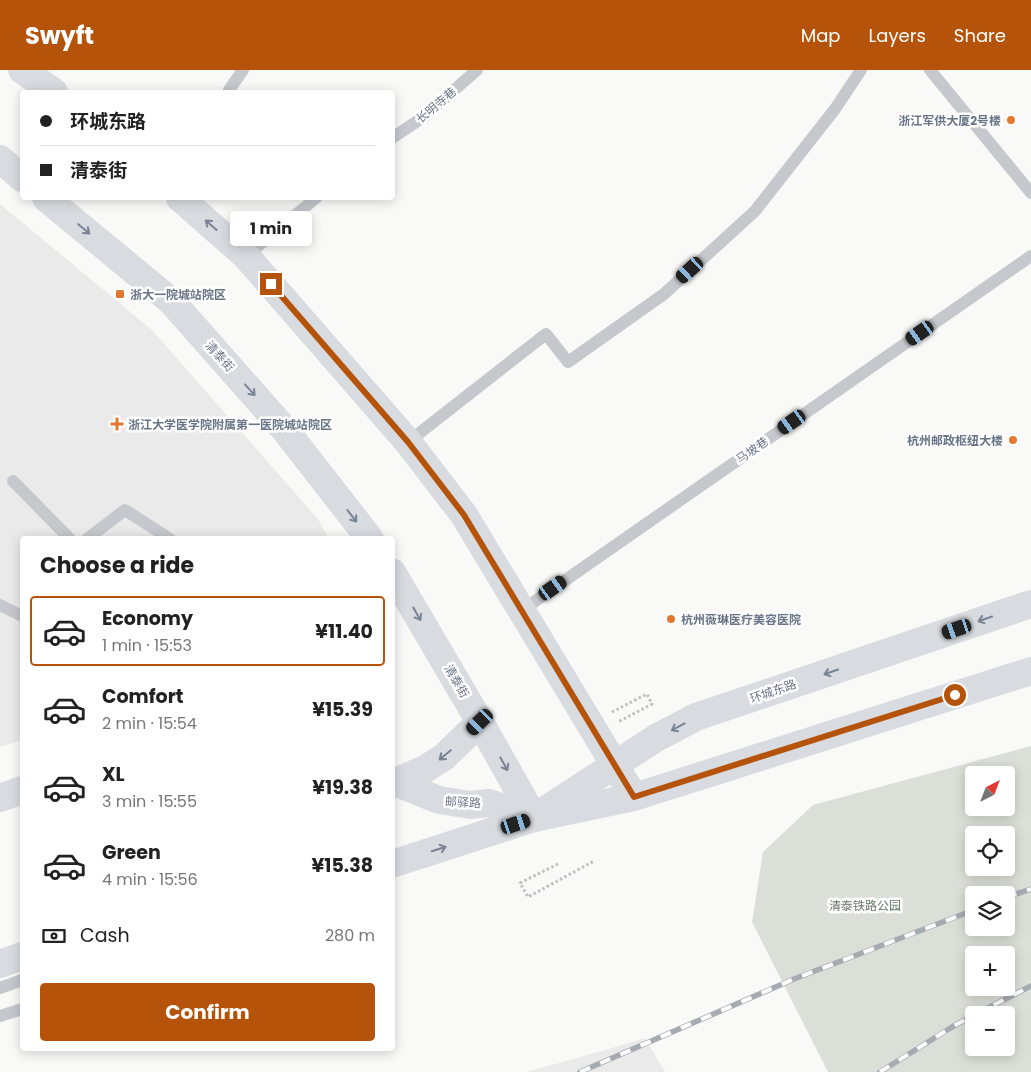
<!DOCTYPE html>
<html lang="en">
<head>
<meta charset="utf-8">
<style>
	body { margin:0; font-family:Poppins,"Noto Sans SC",sans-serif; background:#f6f6f6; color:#222; height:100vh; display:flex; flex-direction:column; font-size:19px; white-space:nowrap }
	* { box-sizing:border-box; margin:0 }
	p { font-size:16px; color:#767676 }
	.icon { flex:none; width:28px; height:28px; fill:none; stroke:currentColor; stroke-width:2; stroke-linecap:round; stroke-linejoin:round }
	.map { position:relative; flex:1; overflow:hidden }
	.details { position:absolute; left:20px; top:466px; width:375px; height:515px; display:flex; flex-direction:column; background:#fff; border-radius:5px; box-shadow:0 2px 12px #0003 }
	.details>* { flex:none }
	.banner { position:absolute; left:20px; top:20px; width:375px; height:110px; border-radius:5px; box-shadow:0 2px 12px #0003; display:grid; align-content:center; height:110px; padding:0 20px; background:#fff }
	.needle { width:32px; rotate:42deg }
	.fabs { position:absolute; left:965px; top:696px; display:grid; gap:10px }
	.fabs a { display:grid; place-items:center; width:50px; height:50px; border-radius:5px; background:#fff; box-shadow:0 2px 12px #0003; font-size:25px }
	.end { position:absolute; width:22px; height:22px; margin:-11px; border:6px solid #b45309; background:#fff; box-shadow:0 0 0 2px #fff }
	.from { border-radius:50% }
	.bubble { position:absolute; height:35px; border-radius:5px; background:#fff; box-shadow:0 2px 12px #0003; font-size:16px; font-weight:700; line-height:35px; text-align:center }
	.car { position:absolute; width:15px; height:30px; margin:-15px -8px; border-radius:6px; box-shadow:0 0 4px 1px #0007; background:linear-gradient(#222 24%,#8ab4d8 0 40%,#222 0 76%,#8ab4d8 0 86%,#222 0) }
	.banner b { display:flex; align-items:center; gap:18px; height:48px; font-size:19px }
	.banner b+b { border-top:1px solid #e0e0e0 }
	.banner i { width:12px; height:12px; background:#222 }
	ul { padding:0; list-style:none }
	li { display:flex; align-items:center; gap:15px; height:70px; margin:0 10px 8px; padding:0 10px; border:2px solid transparent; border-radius:5px }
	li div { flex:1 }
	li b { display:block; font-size:19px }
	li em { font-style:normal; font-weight:700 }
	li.active { border-color:#b45309 }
	li>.icon { width:45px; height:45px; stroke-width:1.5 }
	h2 { padding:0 20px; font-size:22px; line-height:60px }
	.pay { display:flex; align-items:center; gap:12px; height:55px; padding:0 20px; font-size:19px }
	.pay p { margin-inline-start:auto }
	.primary-button { display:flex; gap:10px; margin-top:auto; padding:10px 20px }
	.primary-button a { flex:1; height:58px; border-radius:5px; background:#b45309; color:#fff; font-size:20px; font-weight:700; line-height:58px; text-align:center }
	header { display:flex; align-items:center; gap:30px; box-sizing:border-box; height:70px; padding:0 25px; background:#b45309; color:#fff }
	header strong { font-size:24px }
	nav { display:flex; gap:28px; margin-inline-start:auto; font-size:18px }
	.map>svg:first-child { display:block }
	.built { fill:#eaeaea }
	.green { fill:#dae0d8; fill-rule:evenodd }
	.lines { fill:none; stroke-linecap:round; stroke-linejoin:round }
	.path { stroke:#bfc0c3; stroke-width:3; stroke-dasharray:2.5 2.5; stroke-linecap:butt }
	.lane { stroke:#c5c8cc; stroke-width:12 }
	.secondary { stroke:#d8dbdf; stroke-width:28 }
	.rail-casing { stroke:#a6aab1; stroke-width:5.5 }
	.rail { stroke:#fff; stroke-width:4; stroke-dasharray:11; stroke-linecap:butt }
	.oneway { stroke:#7a8394 }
	.route { stroke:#b45309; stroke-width:6 }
	.poi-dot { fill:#e07830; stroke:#fff; stroke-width:2 }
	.labels { text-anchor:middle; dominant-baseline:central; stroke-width:5; stroke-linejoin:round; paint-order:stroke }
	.street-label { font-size:12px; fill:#697487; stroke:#fff }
	.poi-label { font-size:12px; font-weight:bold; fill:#697487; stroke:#fff; text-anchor:start }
	.park-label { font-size:12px; fill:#647964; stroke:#fff }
</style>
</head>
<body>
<header>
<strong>Swyft</strong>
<nav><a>Map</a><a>Layers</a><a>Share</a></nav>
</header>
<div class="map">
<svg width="1031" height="1002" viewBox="0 0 1031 1002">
	<rect width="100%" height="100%" fill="#f9f9f7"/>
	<path class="built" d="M 0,134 L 152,260 L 318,449 L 329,469 L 22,469 L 22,670 L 0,677 Z
		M 645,968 L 665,1002 L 527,1002 L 612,978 Z"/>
	<path class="green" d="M 1031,676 L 1031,1002 L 828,1002 L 752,852 L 763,782 L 813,735 ZM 974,705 L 1006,705 L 1006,738 L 974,738 ZM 974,765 L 1006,765 L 1006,798 L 974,798 ZM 974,825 L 1006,825 L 1006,858 L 974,858 ZM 974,885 L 1006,885 L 1006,918 L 974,918 ZM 974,945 L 1006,945 L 1006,978 L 974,978 Z"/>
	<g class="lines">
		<path class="path" d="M 612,642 L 647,624 L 652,634 L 618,652
			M 558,794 L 520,813 L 528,827 L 594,791"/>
		<path class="lane" d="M 930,0 L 1031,123
			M 230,22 L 229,20 L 243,0
			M 392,68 L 422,48 L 477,0
			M 246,186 L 316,128
			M 408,372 L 546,264 L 568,292 L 664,224 L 755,141 L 835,39 L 861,0
			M 13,411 L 70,469
			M 87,469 L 125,440 L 170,469
			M 0,535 L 22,546
			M 521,541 L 1031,186
			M 0,918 L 22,910
			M 0,946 L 22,939"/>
		<path class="secondary" d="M 22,0 L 54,22
			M 0,89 L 22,108
			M 46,128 L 172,232 L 285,360 L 370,469
			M 180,128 L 246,186 L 408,372 L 464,445 L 634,727
			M 392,502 L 480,652 L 534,748
			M 392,711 L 439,730 L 470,735 L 489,733 L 534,748
			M 395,712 L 425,699 L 444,687 L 480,652
			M 0,728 L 22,720
			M 547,739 L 656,668 L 696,647 L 1031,534
			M 392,794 L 534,748 L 634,727 L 1031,601
			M 0,894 L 22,886"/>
		<defs>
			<path id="rail" d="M 1006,827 L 1031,819
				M 974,945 L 1031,916
				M 580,1002 L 794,909 L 974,840
				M 880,1002 L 952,957 L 974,945"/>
		</defs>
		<use href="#rail" class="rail-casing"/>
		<use href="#rail" class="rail"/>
	</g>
	<defs><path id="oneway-shaft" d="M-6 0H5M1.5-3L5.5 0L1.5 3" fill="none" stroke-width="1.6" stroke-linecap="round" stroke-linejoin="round" transform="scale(1.25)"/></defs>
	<g class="oneway">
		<use href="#oneway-shaft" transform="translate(211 155) rotate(-139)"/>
		<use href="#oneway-shaft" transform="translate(84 159) rotate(40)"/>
		<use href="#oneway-shaft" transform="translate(250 320) rotate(48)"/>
		<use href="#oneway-shaft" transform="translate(352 446) rotate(52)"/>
		<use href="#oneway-shaft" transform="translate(417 544) rotate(60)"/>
		<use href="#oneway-shaft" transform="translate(985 549) rotate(161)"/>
		<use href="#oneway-shaft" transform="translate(831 602) rotate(161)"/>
		<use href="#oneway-shaft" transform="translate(678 657) rotate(152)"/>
		<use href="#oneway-shaft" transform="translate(445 685) rotate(140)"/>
		<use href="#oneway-shaft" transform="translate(504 694) rotate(61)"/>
		<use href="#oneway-shaft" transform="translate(439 779) rotate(-18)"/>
	</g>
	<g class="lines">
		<path class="route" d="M 271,214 L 408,372 L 464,445 L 634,727 L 955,625"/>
	</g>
	<g class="poi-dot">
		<circle cx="1011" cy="50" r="5"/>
		<rect x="115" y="219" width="10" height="10" rx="2.5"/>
		<path d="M114.5 346.5h5v5h5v5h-5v5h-5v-5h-5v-5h5z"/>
		<circle cx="1013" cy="370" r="5"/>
		<circle cx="671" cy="549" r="5"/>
	</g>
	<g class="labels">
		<g class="street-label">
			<text transform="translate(436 35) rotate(-40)">长明寺巷</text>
			<text transform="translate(220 286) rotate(48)">清泰街</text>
			<text transform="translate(752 380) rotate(-35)">马坡巷</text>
			<text transform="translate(457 611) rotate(60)">清泰街</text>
			<text transform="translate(773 621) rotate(-19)">环城东路</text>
			<text transform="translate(463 732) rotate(3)">邮驿路</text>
		</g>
		<g class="poi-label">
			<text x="1001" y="50" text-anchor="end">浙江军供大厦2号楼</text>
			<text x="130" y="224">浙大一院城站院区</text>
			<text x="128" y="354">浙江大学医学院附属第一医院城站院区</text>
			<text x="1003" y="370" text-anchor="end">杭州邮政枢纽大楼</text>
			<text x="681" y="549">杭州薇琳医疗美容医院</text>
		</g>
		<g class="park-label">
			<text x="865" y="835">清泰铁路公园</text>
		</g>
	</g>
</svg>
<div class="fabs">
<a><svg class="needle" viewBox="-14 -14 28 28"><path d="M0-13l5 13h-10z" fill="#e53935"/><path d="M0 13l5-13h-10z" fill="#767676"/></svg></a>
<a><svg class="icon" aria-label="locate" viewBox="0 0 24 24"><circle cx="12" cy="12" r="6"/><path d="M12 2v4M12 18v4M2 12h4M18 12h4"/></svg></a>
<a><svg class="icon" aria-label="layers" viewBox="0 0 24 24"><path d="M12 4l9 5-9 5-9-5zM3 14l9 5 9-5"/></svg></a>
<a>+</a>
<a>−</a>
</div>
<i class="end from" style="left:955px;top:625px"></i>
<i class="end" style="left:271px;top:214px"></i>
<div class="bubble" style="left:230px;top:141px;width:82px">1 min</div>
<i class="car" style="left:690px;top:200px;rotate:228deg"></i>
<i class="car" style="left:920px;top:263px;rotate:235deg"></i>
<i class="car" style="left:792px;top:352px;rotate:235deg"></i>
<i class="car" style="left:553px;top:518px;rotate:55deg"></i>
<i class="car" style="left:957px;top:559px;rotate:251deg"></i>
<i class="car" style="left:480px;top:652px;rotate:226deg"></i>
<i class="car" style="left:516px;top:754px;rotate:72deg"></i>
<div class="banner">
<b><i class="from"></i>环城东路</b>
<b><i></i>清泰街</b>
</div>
<section class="details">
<h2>Choose a ride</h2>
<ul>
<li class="active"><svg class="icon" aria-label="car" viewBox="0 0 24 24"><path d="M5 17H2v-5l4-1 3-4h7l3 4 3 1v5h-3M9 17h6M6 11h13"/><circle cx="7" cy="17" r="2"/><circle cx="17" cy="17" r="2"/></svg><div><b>Economy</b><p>1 min · 15:53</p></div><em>¥11.40</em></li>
<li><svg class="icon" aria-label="car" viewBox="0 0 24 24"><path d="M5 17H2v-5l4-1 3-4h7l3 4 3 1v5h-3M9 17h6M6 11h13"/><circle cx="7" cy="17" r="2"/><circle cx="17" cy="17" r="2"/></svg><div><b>Comfort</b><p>2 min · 15:54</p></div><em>¥15.39</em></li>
<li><svg class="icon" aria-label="car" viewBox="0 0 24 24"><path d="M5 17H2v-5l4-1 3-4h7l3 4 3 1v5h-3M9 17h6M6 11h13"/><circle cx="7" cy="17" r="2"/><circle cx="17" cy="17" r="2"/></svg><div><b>XL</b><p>3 min · 15:55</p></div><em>¥19.38</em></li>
<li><svg class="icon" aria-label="car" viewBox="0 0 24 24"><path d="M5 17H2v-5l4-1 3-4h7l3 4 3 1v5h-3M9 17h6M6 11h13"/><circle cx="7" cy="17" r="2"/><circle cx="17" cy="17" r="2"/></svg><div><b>Green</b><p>4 min · 15:56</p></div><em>¥15.38</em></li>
</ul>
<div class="pay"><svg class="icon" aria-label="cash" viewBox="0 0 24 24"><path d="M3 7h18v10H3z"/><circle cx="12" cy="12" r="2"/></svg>Cash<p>280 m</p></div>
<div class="primary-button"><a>Confirm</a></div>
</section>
</div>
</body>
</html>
